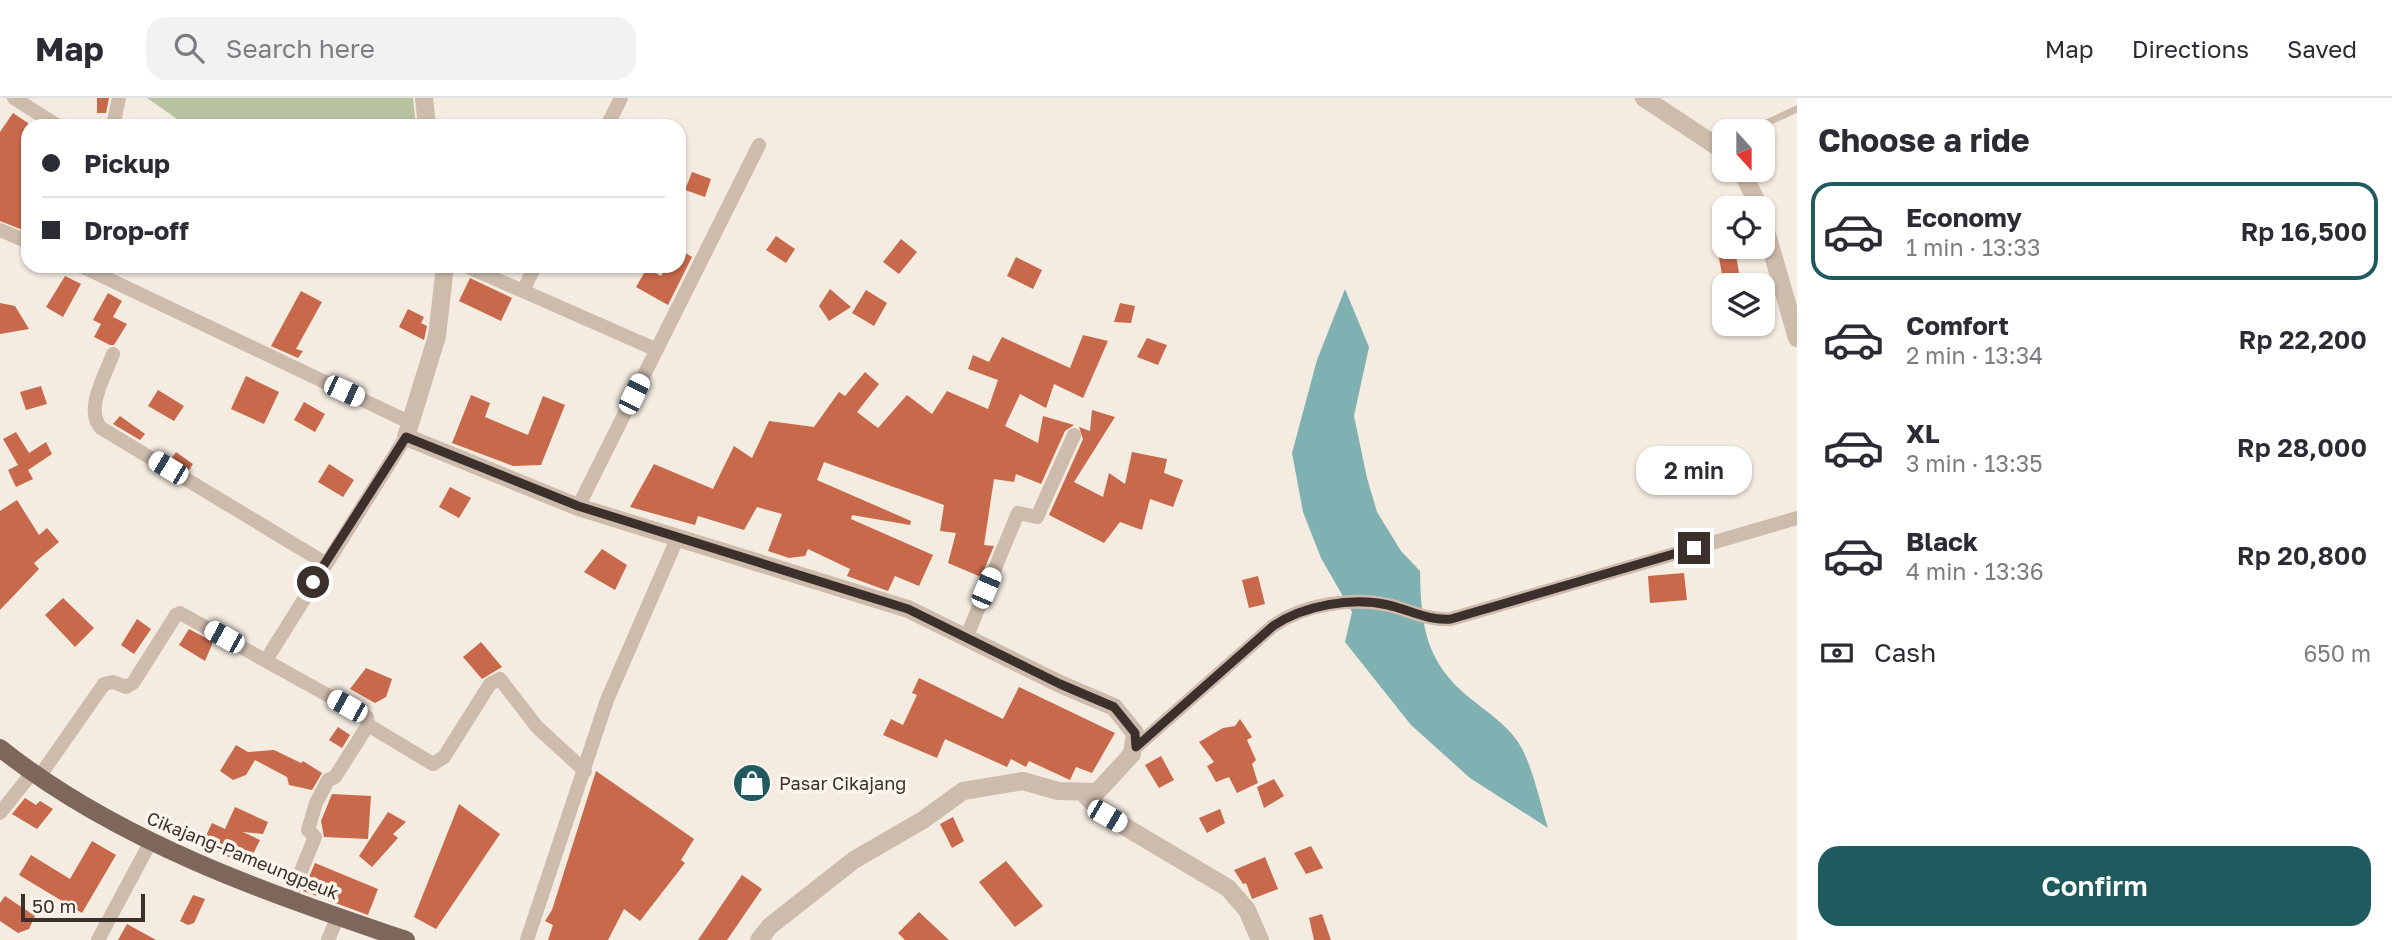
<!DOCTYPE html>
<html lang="en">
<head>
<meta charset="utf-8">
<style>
	body { margin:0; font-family:"Golos Text",sans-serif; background:#f2f2f3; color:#2b2b33; height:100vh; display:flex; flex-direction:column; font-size:26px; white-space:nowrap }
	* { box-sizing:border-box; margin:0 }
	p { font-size:23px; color:#7c7c81 }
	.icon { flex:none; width:38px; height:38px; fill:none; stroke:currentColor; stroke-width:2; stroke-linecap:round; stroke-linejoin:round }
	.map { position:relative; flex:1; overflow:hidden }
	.drawer { display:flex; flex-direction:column; background:#fff; width:595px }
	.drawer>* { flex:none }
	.hud { position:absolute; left:21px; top:21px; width:665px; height:154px; border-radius:21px; box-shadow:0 2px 5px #0004; display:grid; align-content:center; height:154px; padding:0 21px; background:#fff }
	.needle { width:46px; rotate:159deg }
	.tools { position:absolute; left:1712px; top:21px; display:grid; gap:14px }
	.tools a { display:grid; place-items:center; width:63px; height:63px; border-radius:14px; background:#fff; box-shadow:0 2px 5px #0004; font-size:35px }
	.scale { position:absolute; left:21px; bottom:18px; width:124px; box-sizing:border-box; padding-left:7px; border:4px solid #3b302b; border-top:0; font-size:19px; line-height:24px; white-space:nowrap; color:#3b302b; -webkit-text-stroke:5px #fbf5ee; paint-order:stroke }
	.end { position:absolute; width:32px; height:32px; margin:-16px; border:9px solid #3b302b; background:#fff; box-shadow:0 0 0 4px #fff }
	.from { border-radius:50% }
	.bubble { position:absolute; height:49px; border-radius:21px; background:#fff; box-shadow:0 2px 5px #0004; font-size:23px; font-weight:600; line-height:49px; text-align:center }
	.car { position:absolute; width:21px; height:42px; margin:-21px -10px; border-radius:9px; box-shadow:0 0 5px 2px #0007; background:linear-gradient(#fff 24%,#345 0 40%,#fff 0 76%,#345 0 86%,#fff 0) }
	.hud b { display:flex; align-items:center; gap:24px; height:66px; font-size:26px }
	.hud b+b { border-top:2px solid #e1e1e2 }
	.hud i { width:18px; height:18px; background:#2b2b33 }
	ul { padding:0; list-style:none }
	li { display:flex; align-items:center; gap:21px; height:98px; margin:0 14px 10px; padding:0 7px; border:4px solid transparent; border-radius:21px }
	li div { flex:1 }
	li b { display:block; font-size:26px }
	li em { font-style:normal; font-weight:600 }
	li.active { border-color:#1f5a5e }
	li>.icon { width:63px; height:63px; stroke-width:1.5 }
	h2 { padding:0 21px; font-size:32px; line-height:84px }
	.pay { display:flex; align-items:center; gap:18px; height:77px; padding:0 21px; font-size:26px }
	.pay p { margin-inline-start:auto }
	.primary-button { display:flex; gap:14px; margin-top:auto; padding:14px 21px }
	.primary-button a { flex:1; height:80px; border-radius:21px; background:#1f5a5e; color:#fff; font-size:28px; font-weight:600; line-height:80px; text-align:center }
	header { display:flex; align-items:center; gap:42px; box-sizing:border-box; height:98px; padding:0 35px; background:#fff; border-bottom:2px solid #e1e1e2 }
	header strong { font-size:33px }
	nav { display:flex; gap:38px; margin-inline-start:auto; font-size:24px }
	.search { width:490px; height:63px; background:#f2f2f3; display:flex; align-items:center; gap:18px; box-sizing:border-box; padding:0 24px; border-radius:21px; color:#7c7c81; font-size:26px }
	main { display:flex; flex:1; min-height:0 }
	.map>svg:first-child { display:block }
	.green { fill:#b8c4a0 }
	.water { fill:#7fb0b2 }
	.building { fill:#c8694b }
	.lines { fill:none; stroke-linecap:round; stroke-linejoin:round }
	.service { stroke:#cdbbac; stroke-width:7 }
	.minor { stroke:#cdbbac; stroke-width:14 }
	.tertiary { stroke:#cdbbac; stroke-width:18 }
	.primary { stroke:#7d675c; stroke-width:18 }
	.route { stroke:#3b302b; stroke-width:9 }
	.labels { text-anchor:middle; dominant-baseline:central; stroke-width:7; stroke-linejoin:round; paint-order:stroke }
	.poi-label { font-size:18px; fill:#3b302b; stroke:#fbf5ee; text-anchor:start }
	.street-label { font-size:18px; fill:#3b302b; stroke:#fbf5ee }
</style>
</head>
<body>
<header>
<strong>Map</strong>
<div class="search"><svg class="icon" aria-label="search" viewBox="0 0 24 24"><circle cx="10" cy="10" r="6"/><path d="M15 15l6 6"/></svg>Search here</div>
<nav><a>Map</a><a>Directions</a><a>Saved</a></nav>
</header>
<main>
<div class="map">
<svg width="1797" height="842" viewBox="0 0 1797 842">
	<rect width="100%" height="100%" fill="#f4ebe1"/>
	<path class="green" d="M 147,0 L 413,0 L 416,28 L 187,28 Z"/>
	<path class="water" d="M 1345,191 L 1369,249 L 1354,318 L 1367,380 L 1377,414 L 1401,453 L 1420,473 C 1421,528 1425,564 1471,601 C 1487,614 1506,626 1518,644 C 1532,665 1540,705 1548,730 L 1470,680 L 1411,627 L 1345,544 L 1352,514 L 1321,460 L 1303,414 L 1292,355 L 1317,262 Z"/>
	<path class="building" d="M 97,0 L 109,0 L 106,15 L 97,15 Z
		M 13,15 L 28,25 L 28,63 L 22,72 L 28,75 L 28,134 L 0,123 L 0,34 Z
		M 692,74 L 711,81 L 705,99 L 685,92 Z
		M 776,138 L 795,151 L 786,165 L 766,152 Z
		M 901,141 L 917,154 L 899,176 L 883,164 Z
		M 679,151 L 692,159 L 668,207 L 636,189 L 647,170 L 661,178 L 667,168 L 679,168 Z
		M 1736,157 L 1741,187 L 1724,187 L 1719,160 Z
		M 1016,159 L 1042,172 L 1033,191 L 1007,178 Z
		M 65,178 L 81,186 L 63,219 L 46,209 Z
		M 470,180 L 512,200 L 501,223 L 459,203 Z
		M 830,191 L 851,209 L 829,223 L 819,208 Z
		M 866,192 L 887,205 L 874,228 L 852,215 Z
		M 301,193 L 322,204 L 296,251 L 303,253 L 298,260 L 271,248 Z
		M 108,195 L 122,203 L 113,219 L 127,226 L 114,247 L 110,247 L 94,239 L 101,226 L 93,222 Z
		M 0,205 L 15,208 L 29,231 L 0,236 Z
		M 1120,205 L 1135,208 L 1131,225 L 1114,224 Z
		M 408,211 L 424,219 L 421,225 L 427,228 L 424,242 L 399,229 Z
		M 1083,237 L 1108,243 L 1083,300 L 1054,286 L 1046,310 L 1020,296 L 1005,328 L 1038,345 L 1043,318 L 1074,327 L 1065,333 L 1041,386 L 1016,376 L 1014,384 L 994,381 L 984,447 L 994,448 L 981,479 L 948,465 L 956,435 L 940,433 L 944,407 L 824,364 L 817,382 L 911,423 L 910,427 L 852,417 L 851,421 L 933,457 L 919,488 L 895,478 L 888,493 L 847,478 L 850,471 L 808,451 L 805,458 L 789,460 L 768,453 L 782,416 L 757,409 L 744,432 L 698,418 L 695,427 L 630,409 L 654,366 L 713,391 L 734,348 L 752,360 L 769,323 L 814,329 L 839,294 L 845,298 L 865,274 L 879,286 L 857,314 L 878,330 L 907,297 L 932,316 L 947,293 L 988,311 L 998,282 L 968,271 L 973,257 L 989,264 L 1002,239 L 1070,270 Z
		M 1147,240 L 1167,247 L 1158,267 L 1137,259 Z
		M 246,278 L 279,294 L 264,326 L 231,311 Z
		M 41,288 L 47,306 L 26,312 L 20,294 Z
		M 158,292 L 184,308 L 174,323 L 148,308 Z
		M 471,297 L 490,305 L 485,319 L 528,337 L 543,298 L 565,307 L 541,367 L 513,368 L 452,345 Z
		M 304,304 L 325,316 L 315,334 L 294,322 Z
		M 1092,312 L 1115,319 L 1074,384 L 1103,399 L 1109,375 L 1125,386 L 1132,354 L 1167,361 L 1164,375 L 1183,382 L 1173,409 L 1150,401 L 1142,432 L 1120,424 L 1104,445 L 1049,417 L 1083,341 L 1079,329 L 1090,333 Z
		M 120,318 L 145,336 L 140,342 L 113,326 Z
		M 16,334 L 29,355 L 46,344 L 52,356 L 28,372 L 33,381 L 16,389 L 8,372 L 18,367 L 3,341 Z
		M 176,354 L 193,366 L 189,372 L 171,361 Z
		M 329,366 L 354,382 L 343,399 L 318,384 Z
		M 450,389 L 471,400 L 459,420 L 439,409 Z
		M 17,402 L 39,437 L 47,430 L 59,444 L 34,465 L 39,471 L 0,512 L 0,413 Z
		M 602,451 L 627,467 L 615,492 L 584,474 Z
		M 1684,475 L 1687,502 L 1650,505 L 1648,478 Z
		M 1258,478 L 1265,506 L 1249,510 L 1242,482 Z
		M 63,500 L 94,530 L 75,549 L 45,517 Z
		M 137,521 L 151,531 L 134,556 L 121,547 Z
		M 189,531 L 213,544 L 205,563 L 179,547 Z
		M 481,544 L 502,569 L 482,581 L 463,559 Z
		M 366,570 L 392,581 L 386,599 L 375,605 L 350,591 Z
		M 919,580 L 1003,621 L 1019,589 L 1115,635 L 1092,675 L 1076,669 L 1070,682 L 1029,663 L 1026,669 L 1011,661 L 1007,669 L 945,641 L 937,660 L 883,637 L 891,621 L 903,627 L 917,597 L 912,595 Z
		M 1240,621 L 1252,639 L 1247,642 L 1256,662 L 1252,666 L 1258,685 L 1237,695 L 1229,679 L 1216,684 L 1207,668 L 1214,664 L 1199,644 L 1223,630 L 1235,628 Z
		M 338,629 L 350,637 L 342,650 L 329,642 Z
		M 236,647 L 248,654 L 274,652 L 301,665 L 303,663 L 322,675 L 312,692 L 289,687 L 287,679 L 255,662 L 246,677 L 233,682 L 220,673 Z
		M 1161,658 L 1174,682 L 1159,690 L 1145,667 Z
		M 596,673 L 694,741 L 681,762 L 685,765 L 640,823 L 624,811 L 608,842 L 548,842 L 553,827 L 545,823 L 552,812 Z
		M 1274,681 L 1284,698 L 1264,710 L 1257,689 Z
		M 332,696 L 371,698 L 368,741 L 324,739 L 321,723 Z
		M 25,700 L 36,707 L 40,703 L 53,711 L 37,731 L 12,716 Z
		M 459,706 L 500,736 L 436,831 L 414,819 Z
		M 235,709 L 268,724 L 263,736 L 243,734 L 260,742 L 247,768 L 202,746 L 212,725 L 225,731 Z
		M 1220,711 L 1225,725 L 1207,735 L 1199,720 Z
		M 388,714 L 406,724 L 393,736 L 398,740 L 372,769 L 359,758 Z
		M 953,719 L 964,743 L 952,750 L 940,726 Z
		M 92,743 L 116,757 L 82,815 L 19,777 L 31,757 L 70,781 Z
		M 1311,748 L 1323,770 L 1306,776 L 1294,755 Z
		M 1265,759 L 1278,791 L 1252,801 L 1246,785 L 1243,786 L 1234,772 Z
		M 1006,763 L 1043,808 L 1015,829 L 979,784 Z
		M 315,765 L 378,791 L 368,817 L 303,793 Z
		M 742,777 L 762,791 L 727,842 L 698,842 Z
		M 193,797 L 205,801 L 194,825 L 188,827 L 180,823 Z
		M 5,798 L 35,818 L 29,831 L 18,835 L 0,823 L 0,805 Z
		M 919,814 L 949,842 L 905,842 L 898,835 Z
		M 1322,816 L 1331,842 L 1314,842 L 1309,820 Z
		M 127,826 L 156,842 L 118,842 Z"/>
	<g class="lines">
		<path class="service" d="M 1749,33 L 1797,11"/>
		<path class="minor" d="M 14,0 L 58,28
			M 113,28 L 119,0
			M 607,28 L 621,0
			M 0,132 L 28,144
			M 81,168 L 411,325
			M 466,168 L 657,252
			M 523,193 L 535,168
			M 113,256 C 106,276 84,311 101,330 L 325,465
			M 578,409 L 759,47
			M 966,540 L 1018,415 L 1037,419 L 1074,337
			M 266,562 L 406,339
			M 1136,649 L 1273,528 C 1304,506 1352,499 1388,507 C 1410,512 1428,523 1451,521 L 1797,420
			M 39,679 L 104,586 L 113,584 L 126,589 L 133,585 L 176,517 L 180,515 L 367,619 L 368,627 L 433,666 L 444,659 L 490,586 L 500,581 L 537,629 L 585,673
			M 0,715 L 32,675
			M 290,800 L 315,739 L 308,732 L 316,705 L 328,682 L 335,679 L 368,627
			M 98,842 L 150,745
			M 328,842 L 338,818
			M 527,842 L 607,602 L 677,441"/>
		<path class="tertiary" d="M 424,0 L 427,28
			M 1644,0 L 1724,53
			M 1741,72 L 1760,110
			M 1762,119 L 1797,240
			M 445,168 L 437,238 L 406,339 L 578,409 L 908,511 L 1060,586 L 1114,609 L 1135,635 L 1132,656 L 1097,694 L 1058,693 L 1023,683 L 963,693 L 923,722 L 854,762 L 770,828 L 759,842
			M 1083,695 L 1107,718 L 1228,790 L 1247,812 L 1260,842"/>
		<path class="primary" d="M 0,650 C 118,744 265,794 406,842"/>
	</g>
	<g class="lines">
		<path class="route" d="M 313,484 L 406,339 L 578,408 L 908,511 L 1060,586 L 1114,609 L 1135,635 L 1136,649 L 1273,528 C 1304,507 1352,499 1388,507 C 1410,512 1428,523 1451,521 L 1694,450"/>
	</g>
	<defs>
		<symbol id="shop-disc" viewBox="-11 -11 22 22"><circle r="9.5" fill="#1f5a5e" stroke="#fbf5ee"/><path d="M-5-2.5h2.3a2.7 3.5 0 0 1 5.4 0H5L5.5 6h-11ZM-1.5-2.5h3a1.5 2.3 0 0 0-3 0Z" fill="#fff"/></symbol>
	</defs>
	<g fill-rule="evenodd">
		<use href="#shop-disc" x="730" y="663" width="44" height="44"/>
	</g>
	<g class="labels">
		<g class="poi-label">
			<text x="779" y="685">Pasar Cikajang</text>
		</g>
		<g class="street-label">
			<text transform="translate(243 757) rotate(22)">Cikajang-Pameungpeuk</text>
		</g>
	</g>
</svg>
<div class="tools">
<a><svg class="needle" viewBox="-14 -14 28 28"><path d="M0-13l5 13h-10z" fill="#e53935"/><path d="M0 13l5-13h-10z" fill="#7c7c81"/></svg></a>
<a><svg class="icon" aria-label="locate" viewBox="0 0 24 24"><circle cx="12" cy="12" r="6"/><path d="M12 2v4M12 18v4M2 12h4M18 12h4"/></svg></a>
<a><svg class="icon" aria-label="layers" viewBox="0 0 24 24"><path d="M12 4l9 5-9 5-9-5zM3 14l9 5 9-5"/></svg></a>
</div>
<div class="scale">50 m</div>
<i class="end from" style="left:313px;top:484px"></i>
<i class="end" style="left:1694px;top:450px"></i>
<div class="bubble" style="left:1636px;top:348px;width:116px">2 min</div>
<i class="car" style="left:344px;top:293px;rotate:115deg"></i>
<i class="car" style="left:634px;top:296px;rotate:26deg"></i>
<i class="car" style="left:168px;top:370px;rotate:301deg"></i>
<i class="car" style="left:986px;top:490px;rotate:23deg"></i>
<i class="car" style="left:224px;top:539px;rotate:299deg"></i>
<i class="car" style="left:347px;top:608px;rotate:299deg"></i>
<i class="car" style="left:1107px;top:718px;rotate:120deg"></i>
<div class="hud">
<b><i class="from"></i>Pickup</b>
<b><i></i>Drop-off</b>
</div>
</div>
<section class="drawer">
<h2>Choose a ride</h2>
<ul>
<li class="active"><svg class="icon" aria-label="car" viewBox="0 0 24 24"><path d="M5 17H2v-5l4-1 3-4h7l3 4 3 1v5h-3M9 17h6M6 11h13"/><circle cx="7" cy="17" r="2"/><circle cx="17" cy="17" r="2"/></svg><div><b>Economy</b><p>1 min · 13:33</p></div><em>Rp 16,500</em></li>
<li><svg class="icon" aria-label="car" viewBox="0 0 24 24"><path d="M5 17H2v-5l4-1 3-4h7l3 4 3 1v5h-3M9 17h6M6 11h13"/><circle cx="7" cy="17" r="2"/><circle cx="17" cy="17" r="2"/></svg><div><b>Comfort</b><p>2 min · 13:34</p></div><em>Rp 22,200</em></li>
<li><svg class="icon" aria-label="car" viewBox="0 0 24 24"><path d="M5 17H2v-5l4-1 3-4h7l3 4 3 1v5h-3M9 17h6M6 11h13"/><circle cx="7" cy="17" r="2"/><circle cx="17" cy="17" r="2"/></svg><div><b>XL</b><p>3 min · 13:35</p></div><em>Rp 28,000</em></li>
<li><svg class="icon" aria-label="car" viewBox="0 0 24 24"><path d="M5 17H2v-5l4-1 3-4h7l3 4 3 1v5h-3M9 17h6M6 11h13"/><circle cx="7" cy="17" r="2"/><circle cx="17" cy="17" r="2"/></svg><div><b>Black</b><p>4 min · 13:36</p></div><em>Rp 20,800</em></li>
</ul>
<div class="pay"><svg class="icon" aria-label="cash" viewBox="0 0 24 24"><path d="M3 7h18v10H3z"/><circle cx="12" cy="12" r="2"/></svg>Cash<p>650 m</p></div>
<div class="primary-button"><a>Confirm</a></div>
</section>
</main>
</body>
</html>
